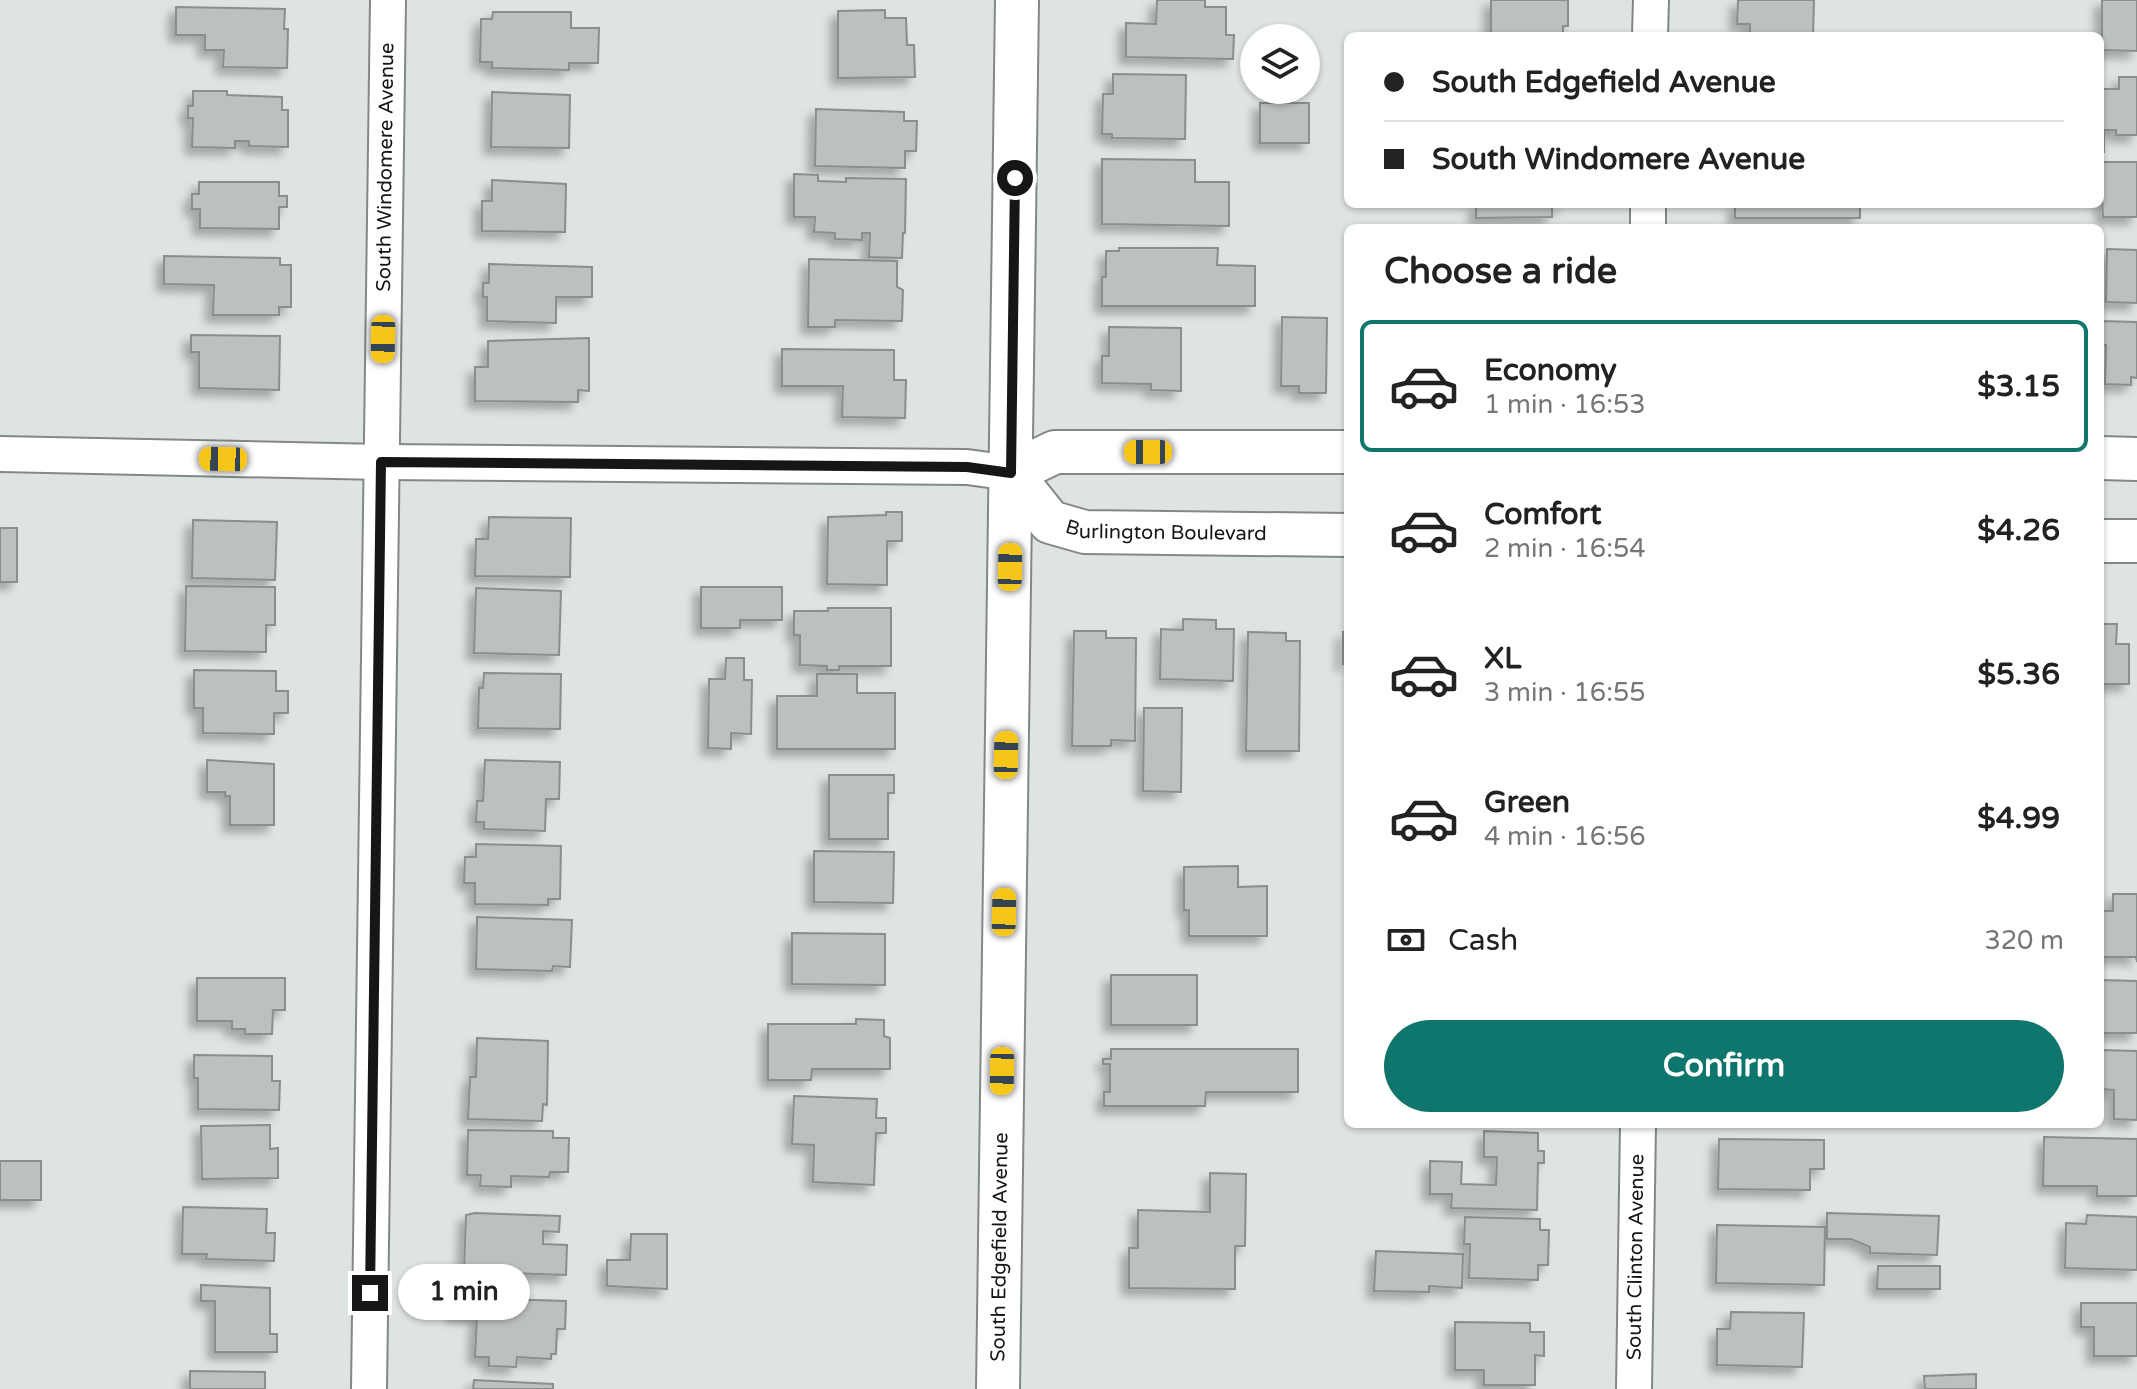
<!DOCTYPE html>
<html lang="en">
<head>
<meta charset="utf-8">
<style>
	body { margin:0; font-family:"Varela Round",sans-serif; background:#f2f2f2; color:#222; height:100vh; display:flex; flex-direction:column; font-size:30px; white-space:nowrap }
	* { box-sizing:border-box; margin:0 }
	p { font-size:26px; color:#767676 }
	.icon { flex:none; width:44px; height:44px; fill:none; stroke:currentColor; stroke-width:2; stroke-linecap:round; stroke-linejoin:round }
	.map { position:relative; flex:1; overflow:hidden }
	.panel { position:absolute; left:1344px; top:224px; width:760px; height:904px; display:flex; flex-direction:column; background:#fff; border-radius:12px; box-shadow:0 2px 6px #0004 }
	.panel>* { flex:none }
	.banner { position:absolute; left:1344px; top:32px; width:760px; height:176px; border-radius:12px; box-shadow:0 2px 6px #0004; display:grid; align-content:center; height:176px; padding:0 40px; background:#fff }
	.buttons { position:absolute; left:1240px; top:24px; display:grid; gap:16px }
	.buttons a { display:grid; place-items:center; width:80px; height:80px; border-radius:50%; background:#fff; box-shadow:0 2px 6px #0004; font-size:40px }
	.end { position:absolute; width:36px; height:36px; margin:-18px; border:10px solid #151716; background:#fff; box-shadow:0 0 0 4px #fff }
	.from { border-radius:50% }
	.bubble { position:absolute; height:56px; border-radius:28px; background:#fff; box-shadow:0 2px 6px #0004; font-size:26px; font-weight:700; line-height:56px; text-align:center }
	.car { position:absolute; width:24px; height:48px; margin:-24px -12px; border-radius:10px; box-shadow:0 0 6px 2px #0007; background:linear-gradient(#f5c518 24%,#345 0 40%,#f5c518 0 76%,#345 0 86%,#f5c518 0) }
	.banner b { display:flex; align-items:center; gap:28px; height:76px; font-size:30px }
	.banner b+b { border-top:2px solid #e0e0e0 }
	.banner i { width:20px; height:20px; background:#222 }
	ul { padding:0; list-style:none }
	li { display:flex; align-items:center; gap:24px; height:132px; margin:0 16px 12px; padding:0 24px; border:4px solid transparent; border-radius:12px }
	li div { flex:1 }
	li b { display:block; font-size:30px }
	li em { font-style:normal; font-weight:700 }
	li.on { border-color:#0f766e }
	li>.icon { width:72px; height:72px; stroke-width:1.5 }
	h2 { padding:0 40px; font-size:36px; line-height:96px }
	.pay { display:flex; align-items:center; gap:20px; height:88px; padding:0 40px; font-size:30px }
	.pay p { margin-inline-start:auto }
	.primary-button { display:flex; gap:16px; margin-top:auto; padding:16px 40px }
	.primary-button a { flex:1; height:92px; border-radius:48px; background:#0f766e; color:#fff; font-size:32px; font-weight:700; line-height:92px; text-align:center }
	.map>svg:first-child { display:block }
	.building { fill:#bbc1be; stroke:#898f8c; stroke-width:2; filter:url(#shadow) }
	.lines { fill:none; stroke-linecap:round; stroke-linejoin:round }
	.minor-casing { stroke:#838885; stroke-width:38 }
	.tertiary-casing { stroke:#838885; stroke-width:46 }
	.minor { stroke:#fff; stroke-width:34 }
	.tertiary { stroke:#fff; stroke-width:42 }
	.route { stroke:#151716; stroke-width:10 }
	.labels { text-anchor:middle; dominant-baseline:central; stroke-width:6; stroke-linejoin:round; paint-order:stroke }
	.street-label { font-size:20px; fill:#151716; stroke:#fff }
</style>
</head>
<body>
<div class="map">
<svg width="2137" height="1389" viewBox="0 0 2137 1389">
	<defs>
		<filter id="shadow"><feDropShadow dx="-7" dy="7" stdDeviation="4" flood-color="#0004"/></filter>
	</defs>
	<rect width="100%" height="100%" fill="#dee4e1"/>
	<path class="building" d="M 1157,0 L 1205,0 L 1205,7 L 1226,7 L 1226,35 L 1234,35 L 1233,59 L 1126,57 L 1126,23 L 1156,24 Z
		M 1491,0 L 1568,0 L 1568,26 L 1563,26 L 1563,36 L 1491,36 Z
		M 1738,0 L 1814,0 L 1813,36 L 1750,36 L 1750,24 L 1737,24 Z
		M 2102,0 L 2137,0 L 2137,51 L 2102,50 Z
		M 176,7 L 285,9 L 284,29 L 288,29 L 287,68 L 223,67 L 224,50 L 205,50 L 205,35 L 176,35 Z
		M 885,10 L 885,18 L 906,18 L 907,45 L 914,45 L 915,77 L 838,78 L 838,11 Z
		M 493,12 L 571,12 L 571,28 L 599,28 L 598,63 L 569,63 L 569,70 L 492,68 L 492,62 L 480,62 L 481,19 L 492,19 Z
		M 1113,74 L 1186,75 L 1185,139 L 1112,138 L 1112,134 L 1102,134 L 1103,94 L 1113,94 Z
		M 2119,77 L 2137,77 L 2137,135 L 2116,135 L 2116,130 L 2104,130 L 2104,152 L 2100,152 L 2100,89 L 2119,89 Z
		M 193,91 L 227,91 L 227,95 L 282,97 L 282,110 L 288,110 L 288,147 L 249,146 L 249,141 L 235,141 L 235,148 L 192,147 L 193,118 L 188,118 L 188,106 L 193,106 Z
		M 492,92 L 570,95 L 569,148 L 491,147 Z
		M 1260,103 L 1309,103 L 1309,143 L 1260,143 Z
		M 816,109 L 904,112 L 904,121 L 917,121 L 916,151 L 905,151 L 905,168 L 815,166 Z
		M 1102,159 L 1195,160 L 1195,182 L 1229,182 L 1229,226 L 1102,224 Z
		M 2100,162 L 2137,162 L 2137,217 L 2103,217 Z
		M 794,174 L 818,175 L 818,181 L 846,182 L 846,178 L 906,179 L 905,233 L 903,233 L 902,258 L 869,257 L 870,233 L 862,233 L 862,240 L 835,239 L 835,233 L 814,232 L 815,217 L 794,217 Z
		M 492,180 L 566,184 L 565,232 L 482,231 L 482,201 L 492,201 Z
		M 199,182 L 279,182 L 279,196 L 287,196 L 287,207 L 279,207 L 279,229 L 200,228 L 200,209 L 192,209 L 192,194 L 199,194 Z
		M 1476,204 L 1566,204 L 1566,206 L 1552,206 L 1552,217 L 1476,218 Z
		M 1735,204 L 1860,204 L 1860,218 L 1735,218 Z
		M 1119,248 L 1218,248 L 1217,265 L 1255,266 L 1255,306 L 1102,306 L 1102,277 L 1106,277 L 1106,251 L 1119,251 Z
		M 2107,249 L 2137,250 L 2137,303 L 2106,302 Z
		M 164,256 L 280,258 L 280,265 L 291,265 L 291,307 L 279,307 L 279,315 L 213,315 L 214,285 L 164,284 Z
		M 809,259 L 897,261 L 897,287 L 903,290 L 902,321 L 835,320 L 835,327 L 808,327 Z
		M 489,264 L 592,267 L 592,297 L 556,297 L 556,323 L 487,321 L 487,297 L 483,297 L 483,283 L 489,283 Z
		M 1282,317 L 1327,318 L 1326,393 L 1299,393 L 1299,386 L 1281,386 Z
		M 2100,321 L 2137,322 L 2137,378 L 2131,377 L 2131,385 L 2105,384 L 2106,345 L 2100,345 Z
		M 1109,327 L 1181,328 L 1181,391 L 1151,390 L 1151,384 L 1102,383 L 1102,356 L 1109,356 Z
		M 191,335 L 280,336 L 279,390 L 199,388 L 199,352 L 191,352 Z
		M 589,338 L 589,391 L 578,390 L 578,402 L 475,401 L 475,367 L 488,367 L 488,341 Z
		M 782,349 L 894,350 L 894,380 L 906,380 L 905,418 L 842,417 L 843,386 L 782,386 Z
		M 886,512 L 902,512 L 902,541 L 887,541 L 887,585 L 827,584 L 828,517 L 886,515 Z
		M 489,517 L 571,518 L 570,577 L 475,576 L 476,539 L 488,539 Z
		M 193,520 L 277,522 L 275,580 L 192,578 Z
		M 0,528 L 17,528 L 17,582 L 0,582 Z
		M 186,586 L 275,587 L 275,625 L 266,625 L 266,652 L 185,651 Z
		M 701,587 L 782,587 L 782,620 L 740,620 L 740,628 L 701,628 Z
		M 476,588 L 561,591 L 559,655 L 474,653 Z
		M 828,608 L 891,608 L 891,666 L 839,666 L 839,670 L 827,670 L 827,666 L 800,665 L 800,635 L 794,635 L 794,611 L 828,611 Z
		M 1183,619 L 1216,620 L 1216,629 L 1234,629 L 1233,681 L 1160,679 L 1161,629 L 1183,630 Z
		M 2100,624 L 2117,624 L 2116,644 L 2129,644 L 2129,684 L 2103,684 L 2103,708 L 2100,708 Z
		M 1074,631 L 1106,631 L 1106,638 L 1136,638 L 1135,741 L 1111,740 L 1111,746 L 1072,746 Z
		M 1248,632 L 1286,633 L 1286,641 L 1300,641 L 1299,751 L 1246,751 Z
		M 1343,632 L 1348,632 L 1348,664 L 1343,664 Z
		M 726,658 L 744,658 L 744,680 L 752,680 L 751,734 L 731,733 L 731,749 L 708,748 L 709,679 L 725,679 Z
		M 194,670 L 276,671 L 276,691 L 288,691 L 288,713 L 274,713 L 274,734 L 203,733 L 203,708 L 194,708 Z
		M 484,673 L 561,674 L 560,729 L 478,728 L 479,688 L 483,688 Z
		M 817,674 L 857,674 L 857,693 L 895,693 L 895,749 L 777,749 L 777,696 L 817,696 Z
		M 1144,708 L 1182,708 L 1181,792 L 1143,791 Z
		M 207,760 L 274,764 L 274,825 L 230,825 L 230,796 L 225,796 L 225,792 L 207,792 Z
		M 485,760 L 560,762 L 559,799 L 546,799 L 545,831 L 484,829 L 484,822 L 476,822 L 477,801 L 483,801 Z
		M 829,775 L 894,775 L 894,793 L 888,793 L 888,839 L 829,839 Z
		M 476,844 L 561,846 L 560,899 L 548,899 L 548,905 L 475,904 L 475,883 L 464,883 L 465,857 L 476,857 Z
		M 814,851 L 894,852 L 893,903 L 814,902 Z
		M 1238,866 L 1238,887 L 1267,886 L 1267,936 L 1189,936 L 1189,910 L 1184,910 L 1184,867 Z
		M 2113,894 L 2137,894 L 2137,962 L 2136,957 L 2100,957 L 2100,911 L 2113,911 Z
		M 477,917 L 572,920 L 570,967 L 553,966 L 552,971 L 476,969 Z
		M 792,933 L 885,934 L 885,985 L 792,984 Z
		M 1111,975 L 1197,975 L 1197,1025 L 1111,1025 Z
		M 197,978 L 285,978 L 285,1010 L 273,1010 L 272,1034 L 245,1034 L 245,1029 L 232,1029 L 232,1021 L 197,1021 Z
		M 2100,980 L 2137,981 L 2137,1033 L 2100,1033 Z
		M 856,1019 L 884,1020 L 884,1036 L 890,1038 L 890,1069 L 812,1069 L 811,1080 L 768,1080 L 768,1024 L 856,1024 Z
		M 477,1038 L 548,1041 L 547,1105 L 543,1104 L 542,1121 L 468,1119 L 470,1077 L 476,1077 Z
		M 1111,1049 L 1298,1049 L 1298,1092 L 1206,1092 L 1205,1106 L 1104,1106 L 1104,1092 L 1110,1092 L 1110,1064 L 1103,1064 L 1103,1059 L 1111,1059 Z
		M 2100,1050 L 2137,1051 L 2137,1120 L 2114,1119 L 2114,1090 L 2100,1089 Z
		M 194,1055 L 272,1056 L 272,1081 L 280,1081 L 279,1110 L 198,1109 L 198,1078 L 194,1078 Z
		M 794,1096 L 877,1099 L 876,1118 L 886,1118 L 886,1133 L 876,1133 L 874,1185 L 813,1182 L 814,1145 L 792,1144 Z
		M 270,1125 L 270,1149 L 278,1148 L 278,1178 L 202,1179 L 201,1126 Z
		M 468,1130 L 553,1131 L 553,1138 L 569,1138 L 568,1172 L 550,1172 L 549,1177 L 511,1176 L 511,1187 L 480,1186 L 481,1175 L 467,1175 Z
		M 1484,1131 L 1538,1133 L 1538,1151 L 1544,1151 L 1544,1163 L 1538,1163 L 1537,1210 L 1451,1208 L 1452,1194 L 1430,1194 L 1430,1161 L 1462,1162 L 1461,1184 L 1496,1185 L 1497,1157 L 1484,1157 Z
		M 2044,1137 L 2137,1139 L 2137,1196 L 2097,1196 L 2097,1186 L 2043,1186 Z
		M 1719,1139 L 1824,1140 L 1824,1169 L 1810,1169 L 1810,1190 L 1718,1189 Z
		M 0,1161 L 41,1161 L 41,1200 L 0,1200 Z
		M 1210,1173 L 1246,1174 L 1245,1246 L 1235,1246 L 1235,1289 L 1129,1288 L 1129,1248 L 1138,1248 L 1138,1210 L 1210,1212 Z
		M 183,1207 L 267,1209 L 266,1233 L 275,1233 L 274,1261 L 206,1259 L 207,1254 L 182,1254 Z
		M 475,1213 L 560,1216 L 559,1232 L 543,1231 L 543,1244 L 567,1245 L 566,1275 L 481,1272 L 480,1289 L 459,1288 L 459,1269 L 464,1270 L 466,1215 Z
		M 1827,1213 L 1939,1216 L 1937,1255 L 1870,1253 L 1870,1247 L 1851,1239 L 1827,1239 Z
		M 2087,1215 L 2137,1217 L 2137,1270 L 2065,1268 L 2066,1223 L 2086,1224 Z
		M 1465,1217 L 1540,1219 L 1540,1230 L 1549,1230 L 1548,1265 L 1538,1265 L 1538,1280 L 1469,1278 L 1470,1244 L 1464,1244 Z
		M 1717,1225 L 1825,1227 L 1824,1285 L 1716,1283 Z
		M 631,1234 L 667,1234 L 667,1289 L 607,1286 L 607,1260 L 630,1260 Z
		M 1376,1251 L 1463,1254 L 1462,1288 L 1429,1286 L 1429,1292 L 1374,1291 Z
		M 1878,1266 L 1940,1266 L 1940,1289 L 1877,1289 Z
		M 201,1285 L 270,1288 L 270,1334 L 277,1334 L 277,1352 L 215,1352 L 215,1301 L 201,1301 Z
		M 455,1294 L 475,1295 L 475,1298 L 566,1301 L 565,1329 L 557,1329 L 556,1354 L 551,1354 L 551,1359 L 517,1357 L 516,1367 L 489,1366 L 489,1357 L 475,1357 L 477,1315 L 454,1315 Z
		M 2081,1303 L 2137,1303 L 2137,1356 L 2094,1356 L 2094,1327 L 2081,1327 Z
		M 1731,1312 L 1804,1313 L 1802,1367 L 1717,1365 L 1717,1329 L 1730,1329 Z
		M 1455,1322 L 1530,1323 L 1530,1332 L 1544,1332 L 1544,1356 L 1535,1355 L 1535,1385 L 1484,1385 L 1484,1370 L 1455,1370 Z
		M 190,1371 L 265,1372 L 265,1389 L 190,1389 Z
		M 1976,1374 L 1976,1389 L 1925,1389 L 1924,1376 Z
		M 474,1380 L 553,1384 L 553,1389 L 473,1389 Z"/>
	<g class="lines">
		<defs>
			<g id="minor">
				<path d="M 1650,36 L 1651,0"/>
				<path d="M 1648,228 L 1648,204"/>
				<path d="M 0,454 L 381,462 L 967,467 L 1011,473"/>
				<path id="s1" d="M 369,1389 L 388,0"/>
				<path id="s2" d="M 1634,1389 L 1638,1124"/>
			</g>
			<g id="tertiary">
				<path d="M 2100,458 L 2137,459"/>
				<path id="s3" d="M 1011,473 L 1050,522 L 1085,532 L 1348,535"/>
				<path d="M 1011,473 L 1055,452 L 1348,452"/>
				<path d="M 2100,541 L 2137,541"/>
				<path id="s4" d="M 998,1389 L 1017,0"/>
			</g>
		</defs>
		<use href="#minor" class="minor-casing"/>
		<use href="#tertiary" class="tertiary-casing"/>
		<use href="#minor" class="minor"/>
		<use href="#tertiary" class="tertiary"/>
	</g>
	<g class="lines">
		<path class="route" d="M 370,1293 L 381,462 L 967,467 L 1011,473 L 1015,178"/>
	</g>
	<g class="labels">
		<g class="street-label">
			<text stroke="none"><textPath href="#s1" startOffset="1222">South Windomere Avenue</textPath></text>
			<text stroke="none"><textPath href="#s3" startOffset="180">Burlington Boulevard</textPath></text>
			<text stroke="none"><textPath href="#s4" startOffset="142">South Edgefield Avenue</textPath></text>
			<text stroke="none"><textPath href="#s2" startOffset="132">South Clinton Avenue</textPath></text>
		</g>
	</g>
</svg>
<div class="buttons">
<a><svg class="icon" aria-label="layers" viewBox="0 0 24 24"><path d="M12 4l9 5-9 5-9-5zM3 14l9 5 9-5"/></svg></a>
</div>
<i class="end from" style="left:1015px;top:178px"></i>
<i class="end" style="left:370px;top:1293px"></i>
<div class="bubble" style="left:398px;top:1264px;width:132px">1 min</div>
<i class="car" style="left:383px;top:339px;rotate:181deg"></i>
<i class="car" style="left:1148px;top:452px;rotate:270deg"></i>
<i class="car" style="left:223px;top:459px;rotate:271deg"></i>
<i class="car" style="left:1010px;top:567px;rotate:1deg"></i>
<i class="car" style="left:1006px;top:755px;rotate:1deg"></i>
<i class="car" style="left:1004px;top:912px;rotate:1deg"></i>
<i class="car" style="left:1002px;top:1071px;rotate:181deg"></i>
<div class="banner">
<b><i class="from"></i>South Edgefield Avenue</b>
<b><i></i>South Windomere Avenue</b>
</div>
<section class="panel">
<h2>Choose a ride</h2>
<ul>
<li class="on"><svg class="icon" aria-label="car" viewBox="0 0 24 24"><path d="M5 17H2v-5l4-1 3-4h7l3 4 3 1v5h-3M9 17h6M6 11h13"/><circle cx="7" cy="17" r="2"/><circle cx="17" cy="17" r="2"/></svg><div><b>Economy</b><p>1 min · 16:53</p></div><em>$3.15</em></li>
<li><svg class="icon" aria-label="car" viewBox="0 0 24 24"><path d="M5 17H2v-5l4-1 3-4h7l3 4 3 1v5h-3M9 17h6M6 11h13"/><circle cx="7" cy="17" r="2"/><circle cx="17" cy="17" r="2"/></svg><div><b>Comfort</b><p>2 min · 16:54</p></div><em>$4.26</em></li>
<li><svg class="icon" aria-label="car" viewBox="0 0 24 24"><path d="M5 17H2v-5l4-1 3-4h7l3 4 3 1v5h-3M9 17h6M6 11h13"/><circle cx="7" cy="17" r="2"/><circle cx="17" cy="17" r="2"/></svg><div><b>XL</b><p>3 min · 16:55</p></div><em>$5.36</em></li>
<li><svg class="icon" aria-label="car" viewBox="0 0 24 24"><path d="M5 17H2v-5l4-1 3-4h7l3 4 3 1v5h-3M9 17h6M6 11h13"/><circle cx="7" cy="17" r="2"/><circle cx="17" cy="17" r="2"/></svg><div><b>Green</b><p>4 min · 16:56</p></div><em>$4.99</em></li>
</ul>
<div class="pay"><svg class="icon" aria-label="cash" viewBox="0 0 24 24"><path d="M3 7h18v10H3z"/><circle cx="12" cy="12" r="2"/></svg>Cash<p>320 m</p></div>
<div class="primary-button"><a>Confirm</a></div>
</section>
</div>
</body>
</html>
